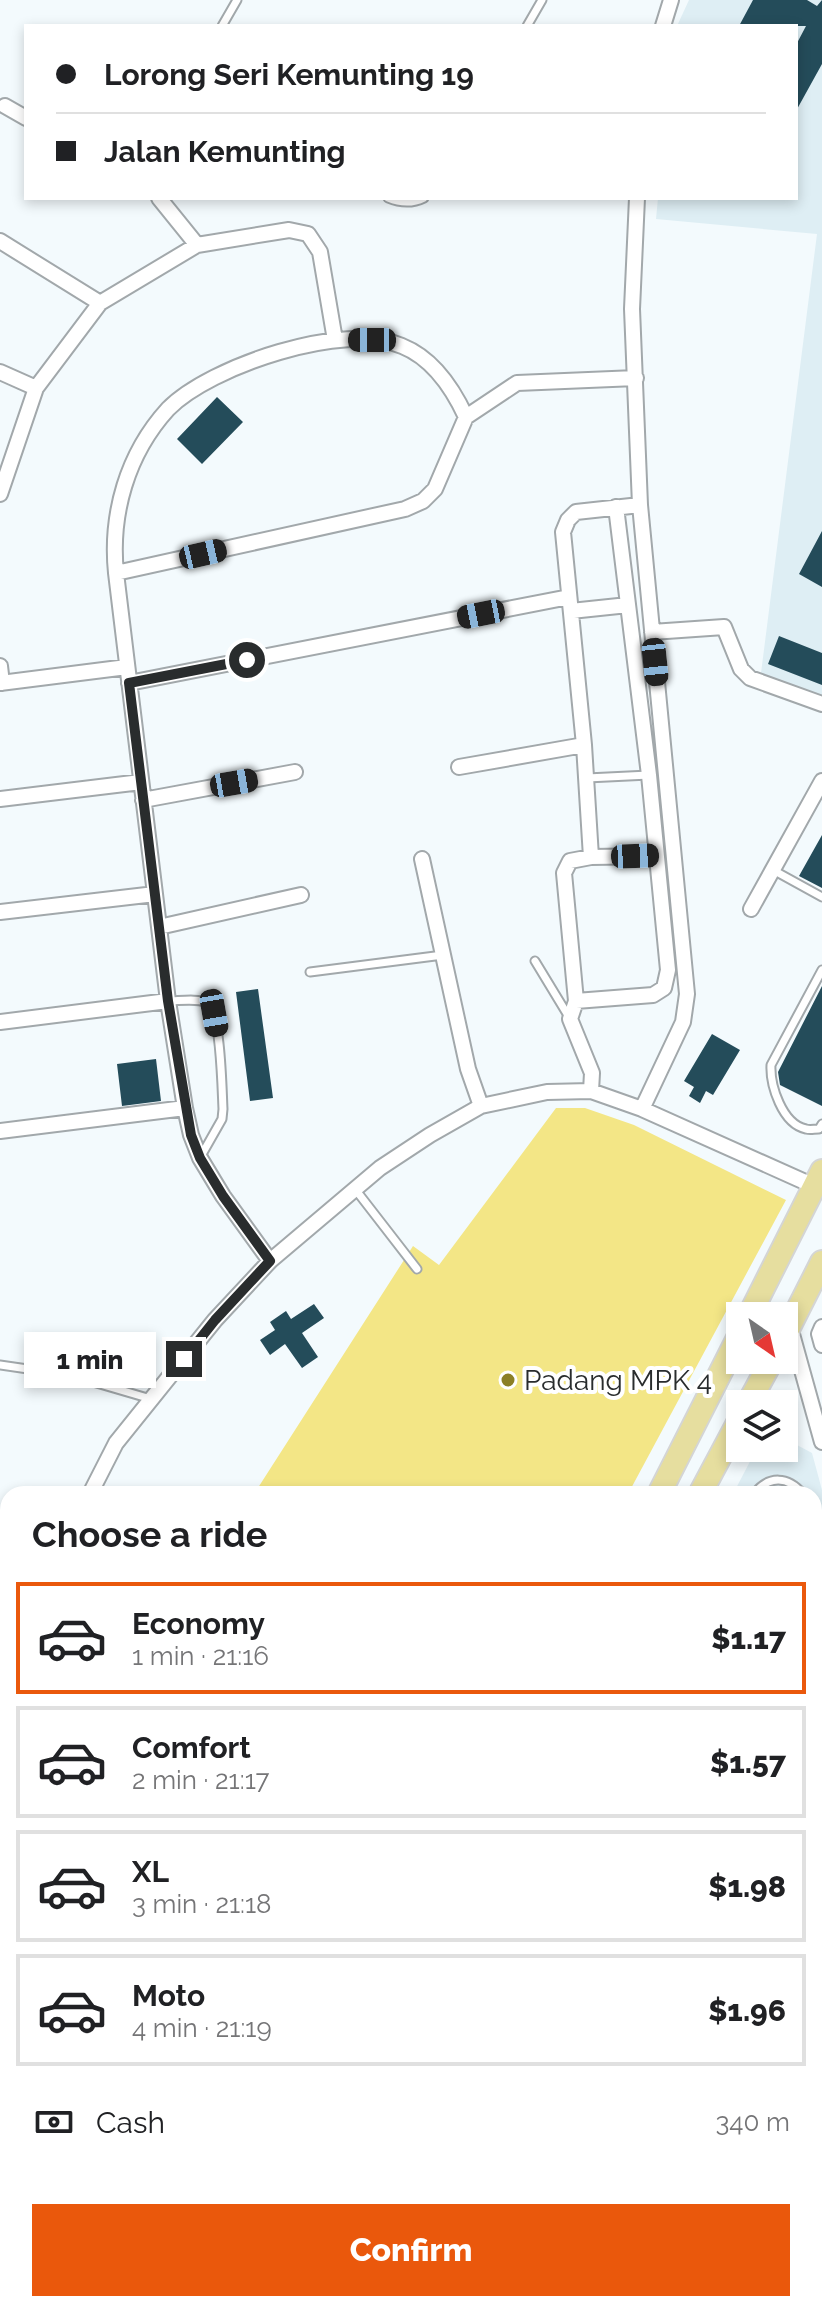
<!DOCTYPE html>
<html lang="en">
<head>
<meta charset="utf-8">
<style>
	body { margin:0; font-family:Raleway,sans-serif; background:#f2f2f2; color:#202124; height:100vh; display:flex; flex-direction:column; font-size:30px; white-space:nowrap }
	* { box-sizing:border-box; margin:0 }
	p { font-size:26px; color:#757577 }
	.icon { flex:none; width:44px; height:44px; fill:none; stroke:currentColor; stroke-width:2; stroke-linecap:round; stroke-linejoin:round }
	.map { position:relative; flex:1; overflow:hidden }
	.panel { position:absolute; left:0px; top:1486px; width:822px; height:826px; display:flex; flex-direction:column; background:#fff; border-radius:24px 24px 0 0; box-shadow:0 4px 12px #0003 }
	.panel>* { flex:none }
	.banner { position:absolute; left:24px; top:24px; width:774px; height:176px; border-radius:0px; box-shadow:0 4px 12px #0003; display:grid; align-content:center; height:176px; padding:0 32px; background:#fff }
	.needle { width:52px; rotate:146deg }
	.controls { position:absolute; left:726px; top:1302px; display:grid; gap:16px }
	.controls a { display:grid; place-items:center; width:72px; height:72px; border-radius:0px; background:#fff; box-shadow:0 4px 12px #0003; font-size:40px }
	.end { position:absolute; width:36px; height:36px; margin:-18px; border:10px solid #292c2d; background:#fff; box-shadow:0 0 0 4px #fff }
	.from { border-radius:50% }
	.bubble { position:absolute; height:56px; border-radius:0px; background:#fff; box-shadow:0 4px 12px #0003; font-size:26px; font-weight:800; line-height:56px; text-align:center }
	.car { position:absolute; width:24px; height:48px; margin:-24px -12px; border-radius:10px; box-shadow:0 0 6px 2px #0007; background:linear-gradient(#222 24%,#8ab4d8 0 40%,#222 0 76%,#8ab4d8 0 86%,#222 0) }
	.banner b { display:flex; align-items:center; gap:28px; height:76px; font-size:30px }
	.banner b+b { border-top:2px solid #e0e0e0 }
	.banner i { width:20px; height:20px; background:#202124 }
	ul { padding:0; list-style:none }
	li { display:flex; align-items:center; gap:24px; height:112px; margin:0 16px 12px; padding:0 16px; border:4px solid #e0e0e0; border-radius:0px }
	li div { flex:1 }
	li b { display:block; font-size:30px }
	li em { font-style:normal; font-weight:800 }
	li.active { border-color:#ea580c }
	li>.icon { width:72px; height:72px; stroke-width:1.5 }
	h2 { padding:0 32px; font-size:36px; line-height:96px }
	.pay { display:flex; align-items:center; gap:20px; height:88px; padding:0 32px; font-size:30px }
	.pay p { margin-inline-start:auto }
	.primary-button { display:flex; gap:16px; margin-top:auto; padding:16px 32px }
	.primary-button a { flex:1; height:92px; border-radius:0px; background:#ea580c; color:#fff; font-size:32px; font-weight:800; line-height:92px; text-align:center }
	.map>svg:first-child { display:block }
	.built { fill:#deeef4 }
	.garden { fill:#f3e686 }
	.building { fill:#244c5a }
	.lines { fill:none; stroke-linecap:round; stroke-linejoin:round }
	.service-casing { stroke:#a2a8ab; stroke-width:11 }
	.minor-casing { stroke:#a2a8ab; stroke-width:18 }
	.trunk-casing { stroke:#d4d5d5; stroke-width:26 }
	.service { stroke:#fff; stroke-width:7 }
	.minor { stroke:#fff; stroke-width:14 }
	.trunk { stroke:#e6de9f; stroke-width:22 }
	.route { stroke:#292c2d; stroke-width:10 }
	.poi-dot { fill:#8b7f25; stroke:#fff; stroke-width:3 }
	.labels { text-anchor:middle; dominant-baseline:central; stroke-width:8; stroke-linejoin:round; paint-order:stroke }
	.poi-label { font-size:28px; fill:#292c2d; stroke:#fff; text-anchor:start }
</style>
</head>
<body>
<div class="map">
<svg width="822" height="2311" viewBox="0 0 822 2311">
	<rect width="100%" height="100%" fill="#f3fafd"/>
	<path class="built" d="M 689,0 L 822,0 L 822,696 L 761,673 L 817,234 L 656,219 L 658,198 L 796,198 L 796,26 L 677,26 Z
		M 784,1438 L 812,1453 L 822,1490 L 822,1686 L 814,1692 L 814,1494 L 733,1494 L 757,1448 L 784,1448 Z
		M 814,1768 L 822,1787 L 822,2311 L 332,2311 L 334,2304 L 814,2304 Z"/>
	<path class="garden" d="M 556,1108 L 585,1108 L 634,1125 L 786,1200 L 628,1494 L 254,1494 L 413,1246 L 439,1265 Z"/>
	<path class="building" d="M 753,0 L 807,0 L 817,6 L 822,0 L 822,64 L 796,111 L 796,45 L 806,26 L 739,26 Z
		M 217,397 L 243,422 L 202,464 L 177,439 Z
		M 822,531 L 822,587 L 799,574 Z
		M 779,636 L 822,653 L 822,685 L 768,664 Z
		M 822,835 L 822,888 L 799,876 Z
		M 822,986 L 822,1106 L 780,1085 L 778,1072 Z
		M 258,989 L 273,1098 L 250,1101 L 236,992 Z
		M 712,1034 L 740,1050 L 713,1095 L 706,1091 L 700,1103 L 689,1096 L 694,1087 L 684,1081 Z
		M 156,1059 L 161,1101 L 122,1106 L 117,1064 Z
		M 314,1304 L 324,1318 L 302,1333 L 318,1357 L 302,1368 L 285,1344 L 270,1355 L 260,1340 L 275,1330 L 270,1322 L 286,1311 L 291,1319 Z"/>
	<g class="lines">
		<defs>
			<path id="service" d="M 222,26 L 237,0
				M 527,26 L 542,0
				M 388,198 C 400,203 412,204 424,198
				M 587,778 L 649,775
				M 773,870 L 822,897
				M 535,961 L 569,1017
				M 822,970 L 771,1065 C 770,1085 782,1124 806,1129 C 810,1130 814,1129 819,1129 L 822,1124
				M 310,972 L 443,955
				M 169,1001 C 179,1001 198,998 207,1003 C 221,1011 222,1091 223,1109 L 222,1119 L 201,1156
				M 355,1189 L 417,1269
				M 0,1365 L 69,1375 L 151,1399
				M 754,1494 C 769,1475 788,1476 803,1494
				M 0,1518 L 8,1521
				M 814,1523 L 822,1553
				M 0,1618 L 8,1595
				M 814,1674 L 822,1668
				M 0,1713 L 8,1706
				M 814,1931 L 822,1938
				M 0,1938 L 8,1943
				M 0,2011 L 8,2012
				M 0,2304 L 7,2306
				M 228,2304 L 238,2311
				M 153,2311 L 155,2304
				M 487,2311 L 489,2304"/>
			<path id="minor" d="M 663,26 L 671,0
				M 5,106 L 26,118
				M 159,198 L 197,245
				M 637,198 L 632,309 L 640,505 L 687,994 L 683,1022 L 642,1109
				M 0,241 L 100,303
				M 0,372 L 36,388
				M 0,494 L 36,388 L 100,303 L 197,245 L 289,230 L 308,234 L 320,252 L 335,340
				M 116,573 L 405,509 L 423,501 L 435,489 L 466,417 L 517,383 L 636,378
				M 571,611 L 628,605
				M 652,632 L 724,627 L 741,669 L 750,678 L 822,704
				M 0,666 L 2,683
				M 0,683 L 127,667
				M 129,683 L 569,597
				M 459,767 L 584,745
				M 0,799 L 141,782
				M 143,800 L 295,772
				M 591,857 L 584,745 L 563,532 L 568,520 L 576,512 L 640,505
				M 422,859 L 468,1069 L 481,1106
				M 751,909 L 822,781
				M 0,912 L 155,894
				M 159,927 L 301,895
				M 576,1001 L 653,995 L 664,988 L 668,970 L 649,775 L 616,507
				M 0,1022 L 168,1001
				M 591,1091 L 592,1073 L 570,1019 L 576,1001 L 564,873 L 570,861 L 591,857 L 657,856
				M 0,1131 L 185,1108
				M 270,1261 L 223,1196 L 200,1158 L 191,1135 L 185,1108 L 168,1001 L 116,573 C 110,514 127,454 168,409 C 210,366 345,321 402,346 C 432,358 453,389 466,417
				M 790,1327 L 822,1442
				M 822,1327 L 819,1334 L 822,1345
				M 90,1494 L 116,1443 L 215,1320 L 270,1261 L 380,1168 L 430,1135 L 481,1106 L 547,1092 L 591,1091 L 642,1109 L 814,1186
				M 814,2064 L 822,2061
				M 415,2311 L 417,2304"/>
			<path id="trunk" d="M 749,1316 L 822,1171
				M 784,1337 L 822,1262
				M 748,1404 L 772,1360
				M 659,1494 L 740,1334
				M 700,1494 L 740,1419
				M 259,2311 L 261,2304
				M 296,2311 L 298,2304"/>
		</defs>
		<use href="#service" class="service-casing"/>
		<use href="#minor" class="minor-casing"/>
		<use href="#trunk" class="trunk-casing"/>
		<use href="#service" class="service"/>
		<use href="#minor" class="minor"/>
		<use href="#trunk" class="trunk"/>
	</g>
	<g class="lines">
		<path class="route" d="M 184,1359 L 215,1320 L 270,1261 L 223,1196 L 200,1158 L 191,1135 L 168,1001 L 129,683 L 247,660"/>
	</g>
	<circle class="poi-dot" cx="508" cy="1380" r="8"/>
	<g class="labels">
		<g class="poi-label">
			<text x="524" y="1380">Padang MPK 4</text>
		</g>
	</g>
</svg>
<div class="controls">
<a><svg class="needle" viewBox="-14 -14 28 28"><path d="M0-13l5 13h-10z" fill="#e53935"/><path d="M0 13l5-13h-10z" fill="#757577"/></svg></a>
<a><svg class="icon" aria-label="layers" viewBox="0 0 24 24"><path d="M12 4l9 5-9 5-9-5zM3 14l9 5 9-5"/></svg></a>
</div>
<i class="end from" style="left:247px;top:660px"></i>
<i class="end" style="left:184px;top:1359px"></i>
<div class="bubble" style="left:24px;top:1332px;width:132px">1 min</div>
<i class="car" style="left:372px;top:340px;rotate:270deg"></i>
<i class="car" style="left:203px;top:554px;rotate:77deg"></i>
<i class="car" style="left:481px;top:614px;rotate:259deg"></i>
<i class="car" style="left:655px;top:662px;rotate:174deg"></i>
<i class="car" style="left:234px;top:783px;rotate:80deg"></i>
<i class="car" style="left:635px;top:856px;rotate:88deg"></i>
<i class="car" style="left:214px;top:1013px;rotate:170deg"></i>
<div class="banner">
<b><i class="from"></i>Lorong Seri Kemunting 19</b>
<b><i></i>Jalan Kemunting</b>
</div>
<section class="panel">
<h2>Choose a ride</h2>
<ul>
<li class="active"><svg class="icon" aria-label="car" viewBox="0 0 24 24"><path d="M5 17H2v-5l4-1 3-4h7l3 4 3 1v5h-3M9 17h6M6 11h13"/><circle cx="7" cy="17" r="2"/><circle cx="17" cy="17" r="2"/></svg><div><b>Economy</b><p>1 min · 21:16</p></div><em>$1.17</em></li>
<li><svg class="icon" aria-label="car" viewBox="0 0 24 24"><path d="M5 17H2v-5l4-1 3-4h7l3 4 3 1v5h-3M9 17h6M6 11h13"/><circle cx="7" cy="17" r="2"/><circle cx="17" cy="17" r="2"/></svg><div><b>Comfort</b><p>2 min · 21:17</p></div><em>$1.57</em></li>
<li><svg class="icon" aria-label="car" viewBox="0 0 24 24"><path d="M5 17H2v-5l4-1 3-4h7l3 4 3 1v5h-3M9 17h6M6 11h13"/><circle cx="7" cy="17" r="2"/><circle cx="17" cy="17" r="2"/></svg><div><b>XL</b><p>3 min · 21:18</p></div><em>$1.98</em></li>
<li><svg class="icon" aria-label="car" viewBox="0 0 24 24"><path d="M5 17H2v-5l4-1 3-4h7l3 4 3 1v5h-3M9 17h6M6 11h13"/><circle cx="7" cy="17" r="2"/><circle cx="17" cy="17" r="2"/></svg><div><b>Moto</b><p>4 min · 21:19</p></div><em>$1.96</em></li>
</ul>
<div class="pay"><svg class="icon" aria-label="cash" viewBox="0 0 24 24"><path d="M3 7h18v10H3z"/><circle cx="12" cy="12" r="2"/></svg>Cash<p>340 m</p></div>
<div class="primary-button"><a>Confirm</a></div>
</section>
</div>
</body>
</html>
